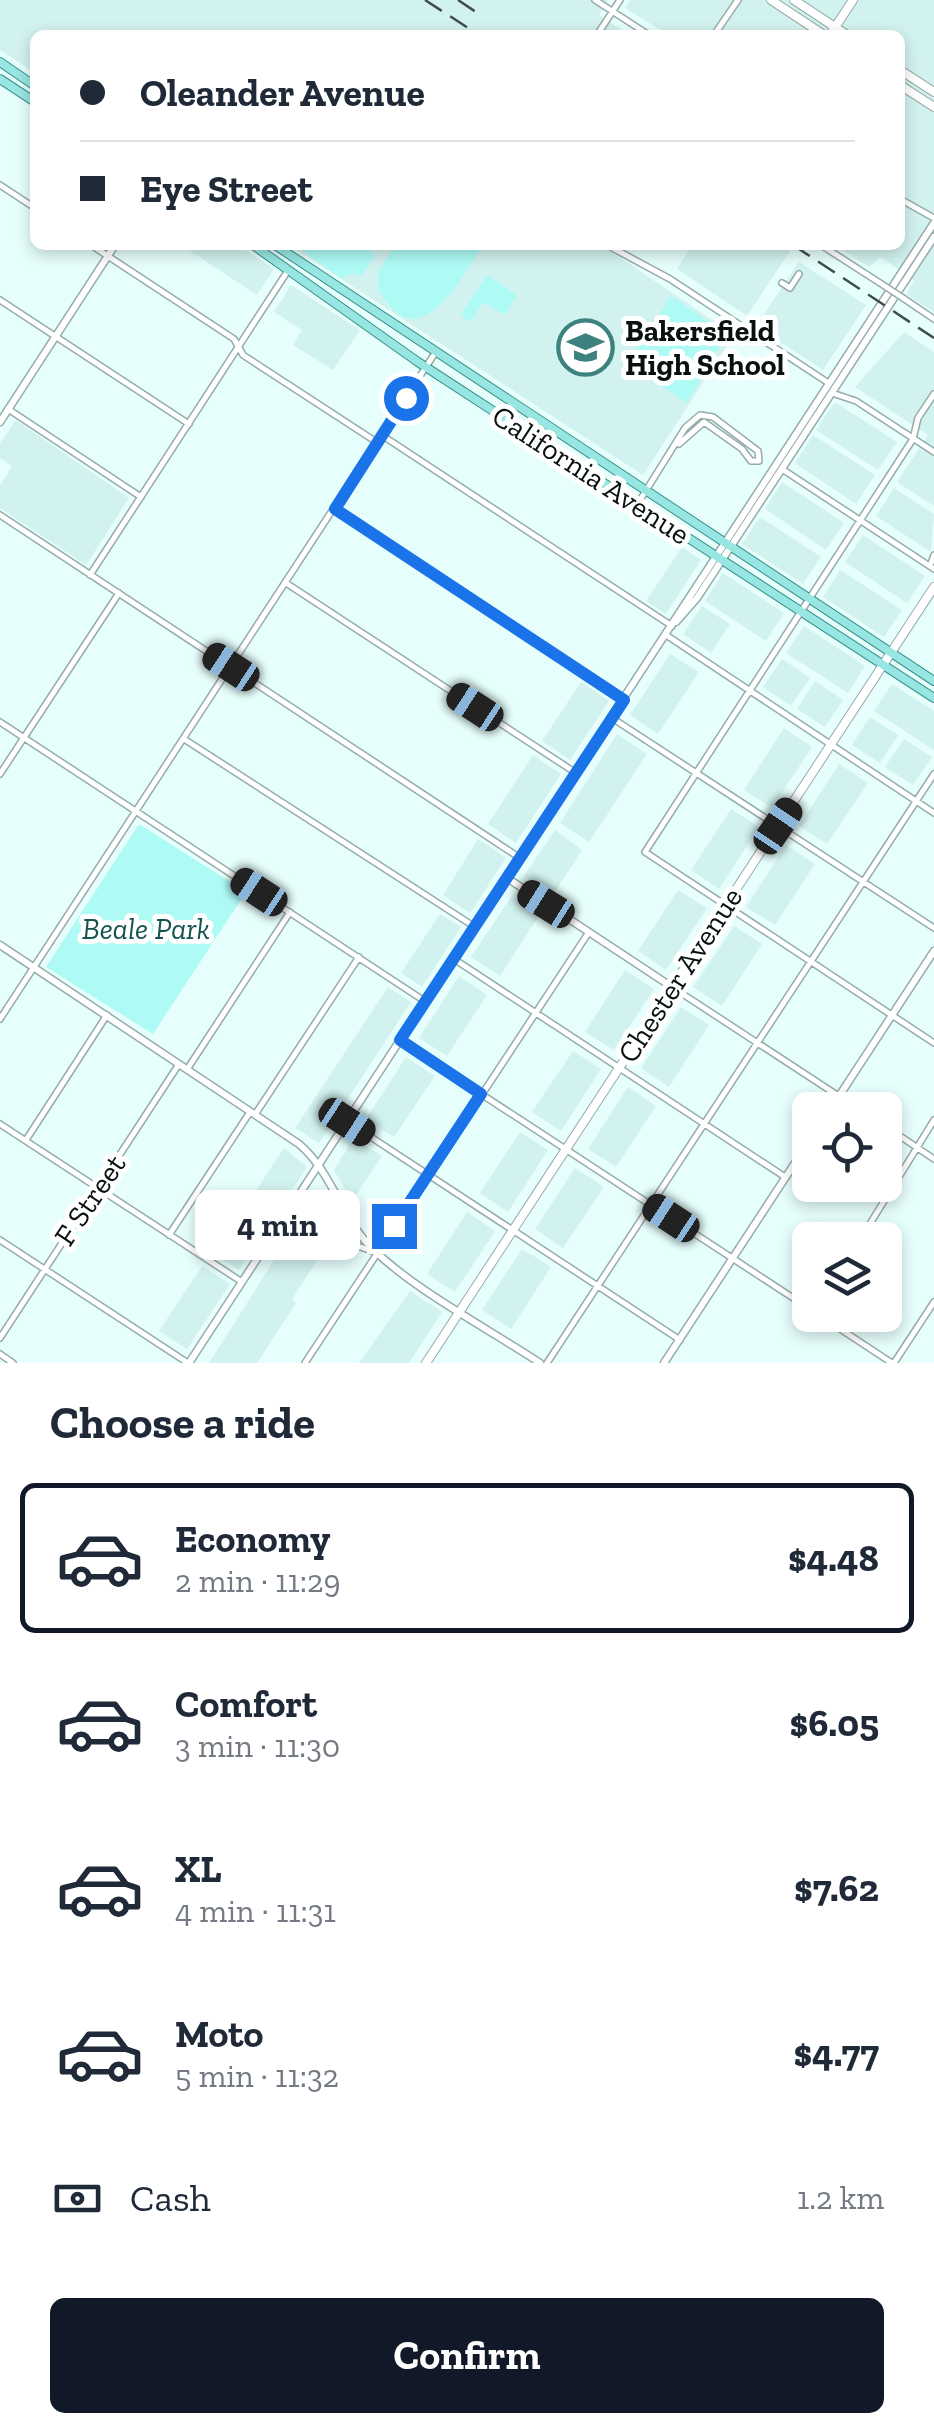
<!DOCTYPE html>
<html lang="en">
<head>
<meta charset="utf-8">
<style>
	body { margin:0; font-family:"Zilla Slab",serif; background:#f2f2f3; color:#1f2937; height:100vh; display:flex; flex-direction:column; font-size:38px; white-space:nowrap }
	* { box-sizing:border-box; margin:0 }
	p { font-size:32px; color:#747a83 }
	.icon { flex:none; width:55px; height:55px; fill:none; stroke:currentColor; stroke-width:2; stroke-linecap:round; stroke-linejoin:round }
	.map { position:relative; height:1363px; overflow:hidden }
	.side { display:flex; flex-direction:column; background:#fff; flex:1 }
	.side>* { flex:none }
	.guide { position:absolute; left:30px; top:30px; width:875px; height:220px; border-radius:15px; box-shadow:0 5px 15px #0003; display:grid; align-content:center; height:220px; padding:0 50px; background:#fff }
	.fabs { position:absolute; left:792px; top:1092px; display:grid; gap:20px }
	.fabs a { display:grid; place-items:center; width:110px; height:110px; border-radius:15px; background:#fff; box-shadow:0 5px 15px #0003; font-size:50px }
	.end { position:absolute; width:45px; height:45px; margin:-22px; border:12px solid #1a73e8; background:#fff; box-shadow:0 0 0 5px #fff }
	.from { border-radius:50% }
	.bubble { position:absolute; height:70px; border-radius:15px; background:#fff; box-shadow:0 5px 15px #0003; font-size:32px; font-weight:700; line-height:70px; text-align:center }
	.car { position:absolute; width:30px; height:60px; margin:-30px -15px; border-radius:12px; box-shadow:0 0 8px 2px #0007; background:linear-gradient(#222 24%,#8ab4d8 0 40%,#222 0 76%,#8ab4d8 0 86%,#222 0) }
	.guide b { display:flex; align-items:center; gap:35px; height:95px; font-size:38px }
	.guide b+b { border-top:2px solid #e0e1e3 }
	.guide i { width:25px; height:25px; background:#1f2937 }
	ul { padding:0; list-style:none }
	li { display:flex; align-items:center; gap:30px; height:150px; margin:0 20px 15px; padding:0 30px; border:5px solid transparent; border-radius:15px }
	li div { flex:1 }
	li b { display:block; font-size:38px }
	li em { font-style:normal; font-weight:700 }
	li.selected { border-color:#111827 }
	li>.icon { width:90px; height:90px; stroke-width:1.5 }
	h2 { padding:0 50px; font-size:45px; line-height:120px }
	.pay { display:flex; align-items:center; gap:25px; height:110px; padding:0 50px; font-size:38px }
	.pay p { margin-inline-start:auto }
	.action { display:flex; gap:20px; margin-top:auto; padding:20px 50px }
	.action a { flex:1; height:115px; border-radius:15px; background:#111827; color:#fff; font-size:40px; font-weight:700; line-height:115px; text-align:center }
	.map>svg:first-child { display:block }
	.built { fill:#d2f2ef }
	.green { fill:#aefbf6 }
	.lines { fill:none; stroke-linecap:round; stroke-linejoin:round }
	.minor-casing { stroke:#96acaa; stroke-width:8 }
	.tertiary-casing { stroke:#96acaa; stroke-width:9 }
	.secondary-casing { stroke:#96acaa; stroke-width:10 }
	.primary-casing { stroke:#39918c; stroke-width:10 }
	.minor { stroke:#fff; stroke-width:5 }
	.tertiary { stroke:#fff; stroke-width:6 }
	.secondary { stroke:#fff; stroke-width:8 }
	.primary { stroke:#98e6e2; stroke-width:8 }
	.rail { stroke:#414d4c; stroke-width:2.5; stroke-dasharray:20 10; stroke-linecap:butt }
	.minor-bridge-casing { stroke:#96acaa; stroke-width:8; stroke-linecap:butt }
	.minor-bridge { stroke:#fff; stroke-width:5 }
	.route { stroke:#1a73e8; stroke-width:12 }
	.labels { text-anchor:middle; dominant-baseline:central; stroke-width:10; stroke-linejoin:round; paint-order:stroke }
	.poi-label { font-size:30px; font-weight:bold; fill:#091110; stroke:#fff; text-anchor:start }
	.street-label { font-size:30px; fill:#091110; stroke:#fff }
	.park-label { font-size:30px; font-style:italic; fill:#155451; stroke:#fff }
</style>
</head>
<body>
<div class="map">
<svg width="934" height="1363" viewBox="0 0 934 1363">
	<rect width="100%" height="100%" fill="#e6fefc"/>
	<path class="built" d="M 0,0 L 608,0 L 599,15 L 630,35 L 35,35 L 35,73 L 0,50 Z
		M 630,0 L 934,0 L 934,312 L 906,294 L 914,281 L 881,257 L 869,267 L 835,245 L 900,245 L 900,35 L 669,35 L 625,8 Z
		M 181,245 L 238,245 L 274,269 L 257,295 Z
		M 289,245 L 602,245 L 734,335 L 643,475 Z
		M 692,245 L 794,245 L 747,316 L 677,269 Z
		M 799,262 L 866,305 L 823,370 L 756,326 Z
		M 291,285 L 360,330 L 333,370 L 293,345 L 302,330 L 274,312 Z
		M 904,332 L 934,352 L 934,506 L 897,482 L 928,435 L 855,387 Z
		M 835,402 L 897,442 L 878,470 L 816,430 Z
		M 16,420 L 129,498 L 86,565 L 0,508 L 0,486 L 12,466 L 0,458 L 0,443 Z
		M 813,435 L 875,475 L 856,504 L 795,463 Z
		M 782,482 L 844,523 L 826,550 L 765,509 Z
		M 894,488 L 934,514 L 931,552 L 876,516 Z
		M 760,517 L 821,557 L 803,584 L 742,544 Z
		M 863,535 L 925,576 L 907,603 L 845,562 Z
		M 682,547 L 701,560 L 666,614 L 646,601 Z
		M 840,570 L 902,610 L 884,637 L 823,597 Z
		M 723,573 L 784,613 L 766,641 L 705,601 Z
		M 702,606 L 730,624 L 711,653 L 683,634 Z
		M 804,626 L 865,666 L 848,693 L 786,653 Z
		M 670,654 L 699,672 L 658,734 L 630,715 Z
		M 782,659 L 810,678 L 791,706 L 763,687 Z
		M 815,681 L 843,700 L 825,727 L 797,709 Z
		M 581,682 L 609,701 L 570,760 L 542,741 Z
		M 892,684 L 934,711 L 934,750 L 874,711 Z
		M 870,717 L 898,735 L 880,763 L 852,745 Z
		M 784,728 L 812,747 L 772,808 L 744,790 Z
		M 617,734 L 647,754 L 589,842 L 560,823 Z
		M 904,739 L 932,757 L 913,785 L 885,767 Z
		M 533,755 L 561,774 L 516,843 L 488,824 Z
		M 839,764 L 868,783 L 827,844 L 799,826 Z
		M 731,809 L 759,827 L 719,889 L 691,870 Z
		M 555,830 L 582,850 L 553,895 L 524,876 Z
		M 478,839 L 506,858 L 470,913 L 443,895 Z
		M 786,845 L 815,864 L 775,925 L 746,907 Z
		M 678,890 L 707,908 L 666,970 L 638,951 Z
		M 512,896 L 540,914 L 500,976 L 471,957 Z
		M 440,914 L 461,927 L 422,987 L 401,973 Z
		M 734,926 L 762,944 L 722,1006 L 693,987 Z
		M 625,970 L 654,989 L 614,1050 L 585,1032 Z
		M 459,976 L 487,995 L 447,1056 L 419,1038 Z
		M 388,987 L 411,1002 L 319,1143 L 295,1128 Z
		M 681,1007 L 709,1025 L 669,1087 L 641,1068 Z
		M 573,1051 L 601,1069 L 561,1131 L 532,1112 Z
		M 406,1057 L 435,1076 L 394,1137 L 366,1119 Z
		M 628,1087 L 656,1106 L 616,1167 L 588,1149 Z
		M 520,1132 L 548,1150 L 508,1212 L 480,1193 Z
		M 353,1138 L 382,1156 L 352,1201 L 334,1170 Z
		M 284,1148 L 307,1167 L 239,1270 L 214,1254 Z
		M 575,1168 L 604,1187 L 563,1248 L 535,1229 Z
		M 467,1212 L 495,1231 L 455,1292 L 427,1274 Z
		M 300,1219 L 331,1239 L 292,1299 L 296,1303 L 257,1363 L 209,1363 Z
		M 522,1249 L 551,1267 L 511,1329 L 482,1310 Z
		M 202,1266 L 230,1284 L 187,1349 L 159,1331 Z
		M 410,1291 L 442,1312 L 409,1363 L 359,1363 Z"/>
	<path class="green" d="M 294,245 L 361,245 L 375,255 L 361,277 L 354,273 L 341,278 Z
		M 395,245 L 483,245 C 460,280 418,362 379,290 L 379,271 Z
		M 487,275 L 517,295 L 505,315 L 483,302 L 470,322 L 461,315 Z
		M 671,296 L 727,334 L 687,403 L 635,369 L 632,355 Z
		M 139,824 L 246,892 L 153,1034 L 46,967 Z"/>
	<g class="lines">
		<defs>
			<path id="minor" d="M 595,0 L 649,35
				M 597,35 L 620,0
				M 714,35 L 738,0
				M 0,185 L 35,208
				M 900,199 L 934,218
				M 91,245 L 234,339 L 243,355 L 378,443
				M 607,245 L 670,279 L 827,382
				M 821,245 L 880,283
				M 782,283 L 790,288 L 799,274
				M 903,298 L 934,319
				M 0,300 L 189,424
				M 832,393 L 856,401 L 934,452
				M 934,394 L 918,418 L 913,439 L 645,852 L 934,1043
				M 8,409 L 141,497
				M 383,436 L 672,626
				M 679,444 L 704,422 L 742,449 L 751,461 L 758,461
				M 782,469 L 934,569
				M 637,505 L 685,428 L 700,415 L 713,417 L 758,451 L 759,461
				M 335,509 L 624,700
				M 0,515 L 520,858
				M 930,566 L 934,555
				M 90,575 L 287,272
				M 286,583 L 576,773
				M 666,635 L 934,813
				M 612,718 L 934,928
				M 0,722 L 426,1002
				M 184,739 L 475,927
				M 0,774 L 119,593
				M 454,959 L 785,1177
				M 672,987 L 860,1110
				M 0,1019 L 435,353
				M 400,1041 L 810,1309
				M 188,1068 L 290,912
				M 256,1113 L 359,957
				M 348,1122 L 680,1340
				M 0,1124 L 242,1282
				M 885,1126 L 934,1159
				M 26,1140 L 107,1015
				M 293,1205 L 352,1244 L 372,1251
				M 169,1235 L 250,1112
				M 0,1240 L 188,1363
				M 860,1240 L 934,1120
				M 819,1315 L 892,1363
				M 0,1338 L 179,1064
				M 0,1354 L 13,1363
				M 305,1363 L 589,932
				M 547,1363 L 934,774
				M 894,1363 L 934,1302"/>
			<path id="tertiary" d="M 0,422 L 115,245
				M 676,622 L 697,598 L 934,237
				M 507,878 L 672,987
				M 0,945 L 299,1144 C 332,1172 340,1215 369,1245 C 410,1288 489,1329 540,1363
				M 830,1110 L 934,951
				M 189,1363 L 934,223
				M 664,1363 L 810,1140"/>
			<path id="secondary" d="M 771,0 L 824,35
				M 794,0 L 847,35
				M 830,35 L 853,0
				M 900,70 L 934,92
				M 900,85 L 934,107
				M 426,1363 L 934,587"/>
			<path id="primary" d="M 0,62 L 35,86
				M 0,79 L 35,102
				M 253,245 L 418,362 L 934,698
				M 275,245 L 934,681"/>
		</defs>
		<use href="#minor" class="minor-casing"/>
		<use href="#tertiary" class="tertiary-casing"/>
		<use href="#secondary" class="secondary-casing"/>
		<use href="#primary" class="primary-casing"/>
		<use href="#minor" class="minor"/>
		<use href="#tertiary" class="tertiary"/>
		<use href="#secondary" class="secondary"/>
		<use href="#primary" class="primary"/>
		<path class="rail" d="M 425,0 L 479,35
			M 458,0 L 476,12
			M 793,245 L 934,338"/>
		<defs>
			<path id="minor-bridge" d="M 880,283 L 903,298"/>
		</defs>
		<use href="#minor-bridge" class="minor-bridge-casing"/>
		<use href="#minor-bridge" class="minor-bridge"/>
	</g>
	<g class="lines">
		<path class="route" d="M 394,1226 L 481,1094 L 400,1040 L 624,700 L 335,509 L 406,398"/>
	</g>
	<defs>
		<symbol id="school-ring" viewBox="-11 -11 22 22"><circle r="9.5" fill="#fff" stroke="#3c837f" stroke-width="1.5"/><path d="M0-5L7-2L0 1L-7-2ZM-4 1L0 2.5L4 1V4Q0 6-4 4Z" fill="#3c837f"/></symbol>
	</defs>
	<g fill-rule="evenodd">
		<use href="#school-ring" x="554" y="316" width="63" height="63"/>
	</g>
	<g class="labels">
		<g class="poi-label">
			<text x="625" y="331">Bakersfield<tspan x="625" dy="34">High School</tspan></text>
		</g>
		<g class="street-label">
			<text transform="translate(591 475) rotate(33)">California Avenue</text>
			<text transform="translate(680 975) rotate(-57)">Chester Avenue</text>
			<text transform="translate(90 1200) rotate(-56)">F Street</text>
		</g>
		<g class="park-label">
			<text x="146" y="929">Beale Park</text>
		</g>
	</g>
</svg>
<div class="fabs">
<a><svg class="icon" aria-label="locate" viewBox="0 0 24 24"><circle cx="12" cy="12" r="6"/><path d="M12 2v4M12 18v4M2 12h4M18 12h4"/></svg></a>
<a><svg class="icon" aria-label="layers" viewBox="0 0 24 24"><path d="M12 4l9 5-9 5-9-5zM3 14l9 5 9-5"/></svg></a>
</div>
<i class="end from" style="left:406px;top:398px"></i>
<i class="end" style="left:394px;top:1226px"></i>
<div class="bubble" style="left:195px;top:1190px;width:165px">4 min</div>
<i class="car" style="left:231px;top:667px;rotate:303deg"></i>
<i class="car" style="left:475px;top:707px;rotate:303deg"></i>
<i class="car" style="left:778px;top:826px;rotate:34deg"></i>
<i class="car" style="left:259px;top:892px;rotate:303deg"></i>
<i class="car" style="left:546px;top:904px;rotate:302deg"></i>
<i class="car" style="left:347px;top:1122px;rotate:123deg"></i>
<i class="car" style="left:671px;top:1218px;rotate:303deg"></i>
<div class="guide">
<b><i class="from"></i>Oleander Avenue</b>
<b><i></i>Eye Street</b>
</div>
</div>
<section class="side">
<h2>Choose a ride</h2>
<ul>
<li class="selected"><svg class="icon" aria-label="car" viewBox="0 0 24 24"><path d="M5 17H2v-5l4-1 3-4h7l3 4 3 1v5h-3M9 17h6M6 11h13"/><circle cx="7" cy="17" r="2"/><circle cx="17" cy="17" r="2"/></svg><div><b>Economy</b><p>2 min · 11:29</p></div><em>$4.48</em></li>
<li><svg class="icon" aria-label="car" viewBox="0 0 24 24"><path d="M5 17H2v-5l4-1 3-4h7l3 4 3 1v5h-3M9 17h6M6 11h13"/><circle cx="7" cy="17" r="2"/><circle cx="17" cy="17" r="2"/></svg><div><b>Comfort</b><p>3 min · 11:30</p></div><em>$6.05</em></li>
<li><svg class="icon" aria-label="car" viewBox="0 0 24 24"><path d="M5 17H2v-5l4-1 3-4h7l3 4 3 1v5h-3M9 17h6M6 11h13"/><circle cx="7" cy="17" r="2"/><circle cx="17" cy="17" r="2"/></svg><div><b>XL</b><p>4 min · 11:31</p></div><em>$7.62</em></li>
<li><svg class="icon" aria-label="car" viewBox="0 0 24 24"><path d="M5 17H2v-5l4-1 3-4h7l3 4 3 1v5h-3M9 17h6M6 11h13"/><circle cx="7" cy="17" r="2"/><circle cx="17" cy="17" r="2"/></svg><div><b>Moto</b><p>5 min · 11:32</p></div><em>$4.77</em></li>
</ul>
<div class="pay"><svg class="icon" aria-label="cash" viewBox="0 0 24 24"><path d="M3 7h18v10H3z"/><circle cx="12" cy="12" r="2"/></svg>Cash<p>1.2 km</p></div>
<div class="action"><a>Confirm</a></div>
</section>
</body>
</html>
